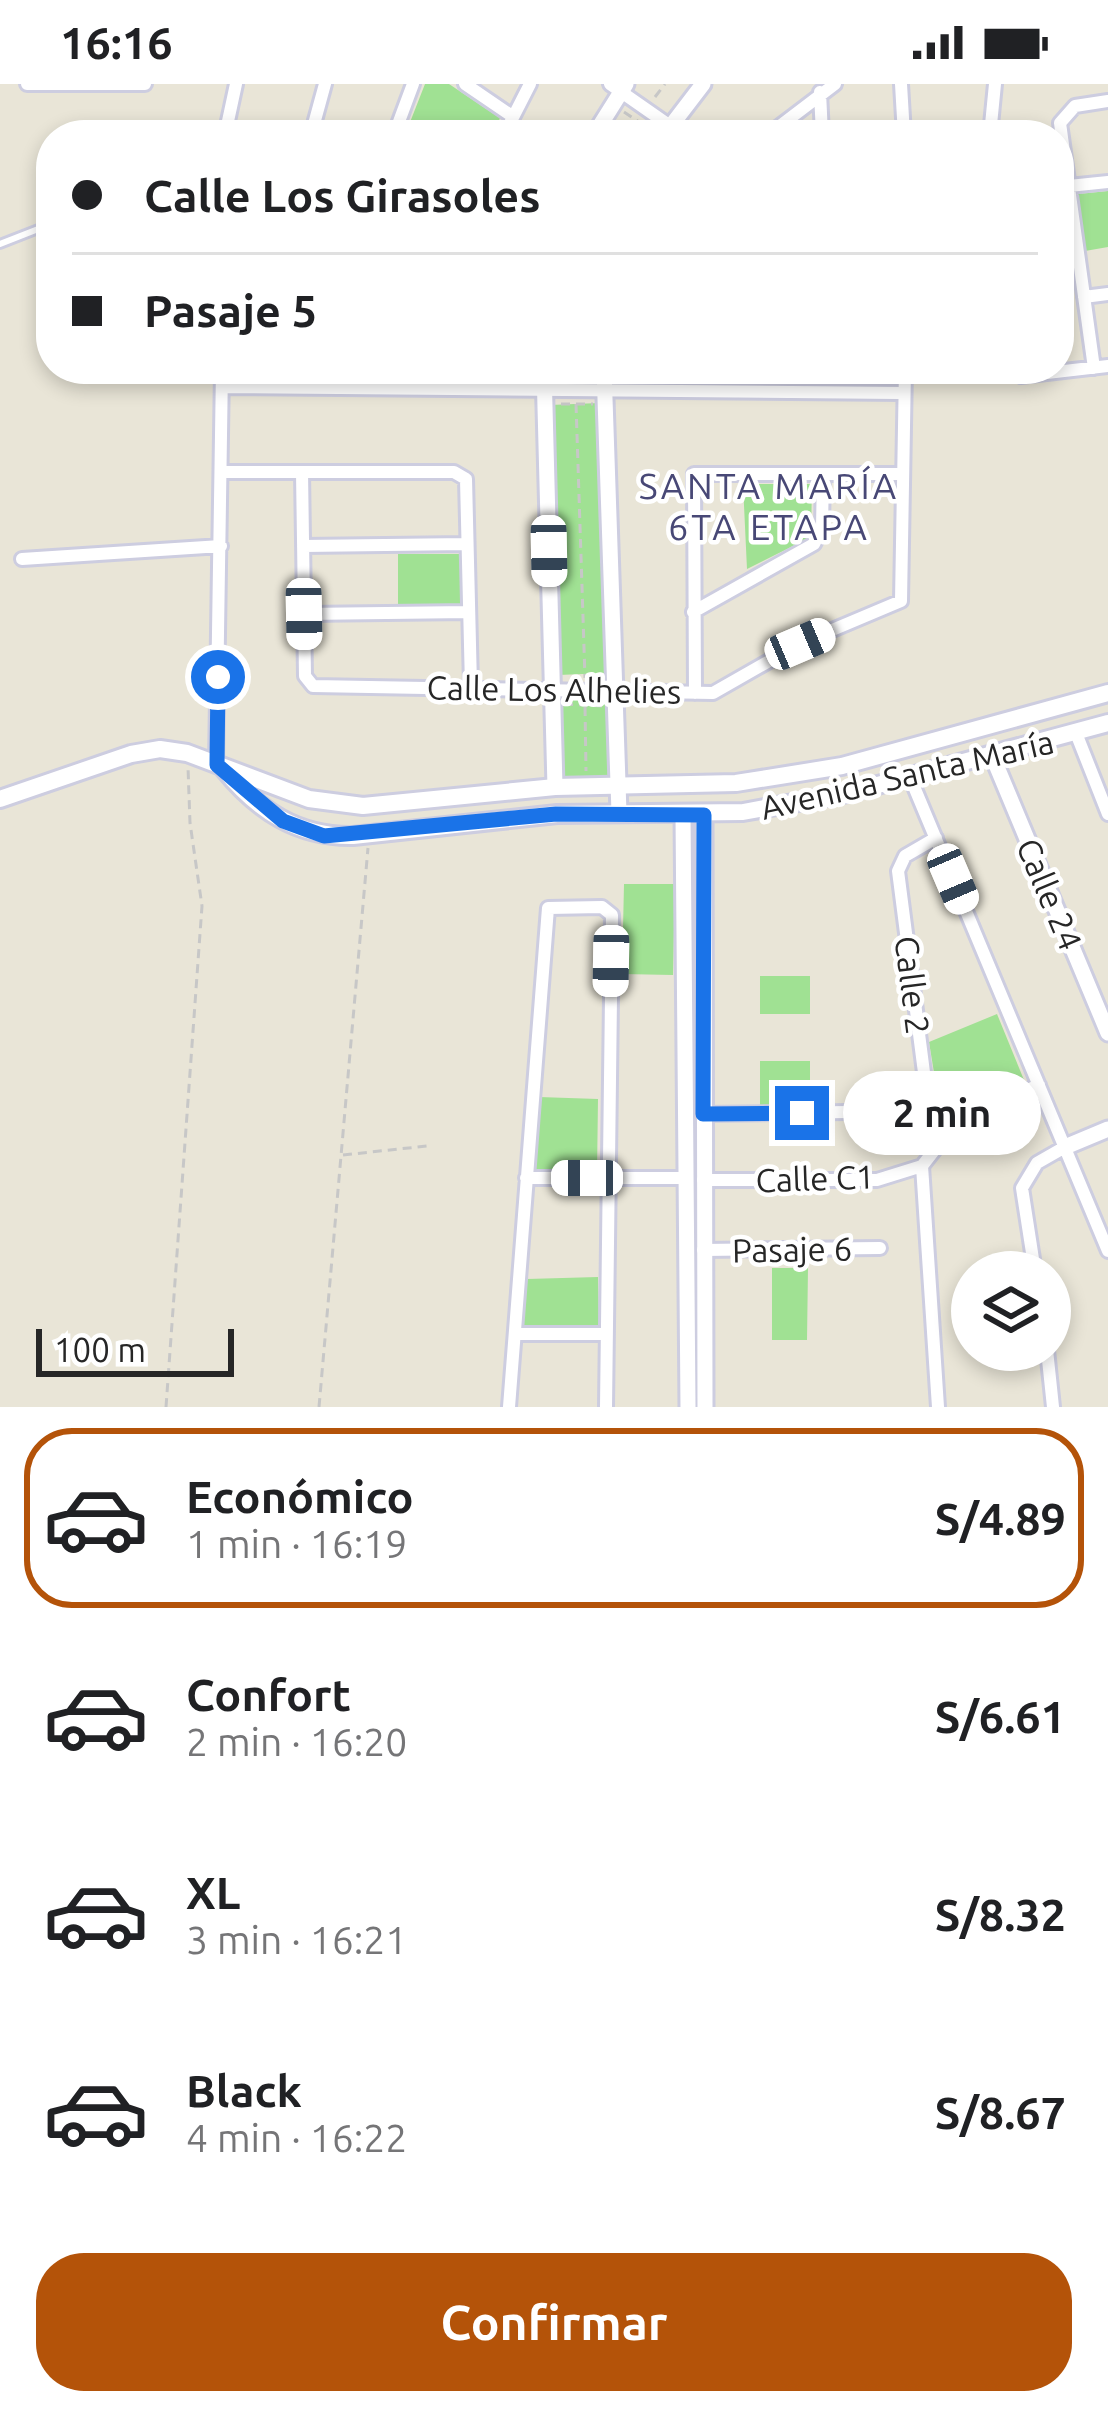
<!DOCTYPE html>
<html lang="es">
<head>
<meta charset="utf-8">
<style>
	body { margin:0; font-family:Ubuntu,sans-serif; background:#f2f2f2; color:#202124; height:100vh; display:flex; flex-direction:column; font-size:45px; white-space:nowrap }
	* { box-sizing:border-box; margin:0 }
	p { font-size:39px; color:#757577 }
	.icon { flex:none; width:66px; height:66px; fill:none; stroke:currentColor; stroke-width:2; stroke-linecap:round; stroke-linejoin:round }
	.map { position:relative; height:1323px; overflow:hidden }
	.panel { display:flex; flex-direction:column; background:#fff; flex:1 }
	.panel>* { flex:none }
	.guide { position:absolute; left:36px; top:36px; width:1038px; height:264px; border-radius:48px; box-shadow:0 6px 18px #0003; display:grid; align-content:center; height:264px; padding:0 36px; background:#fff }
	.buttons { position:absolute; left:951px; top:1167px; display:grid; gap:24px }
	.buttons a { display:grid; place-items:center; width:120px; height:120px; border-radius:50%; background:#fff; box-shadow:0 6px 18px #0003; font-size:60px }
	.scale { position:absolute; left:36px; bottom:30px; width:198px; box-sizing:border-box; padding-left:12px; border:6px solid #262626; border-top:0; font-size:33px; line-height:42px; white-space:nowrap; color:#262626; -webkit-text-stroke:9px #fff; paint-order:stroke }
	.end { position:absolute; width:54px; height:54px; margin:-27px; border:15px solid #1a73e8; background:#fff; box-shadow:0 0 0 6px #fff }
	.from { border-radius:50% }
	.bubble { position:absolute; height:84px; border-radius:42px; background:#fff; box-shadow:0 6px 18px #0003; font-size:39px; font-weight:700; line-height:84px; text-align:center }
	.car { position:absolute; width:36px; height:72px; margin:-36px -18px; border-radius:15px; box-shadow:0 0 9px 3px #0007; background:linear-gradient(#fff 24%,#345 0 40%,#fff 0 76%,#345 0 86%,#fff 0) }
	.guide b { display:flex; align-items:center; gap:42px; height:114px; font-size:45px }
	.guide b+b { border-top:3px solid #e0e0e0 }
	.guide i { width:30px; height:30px; background:#202124 }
	ul { padding:21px 0 0; list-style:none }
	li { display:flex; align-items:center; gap:36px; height:180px; margin:0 24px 18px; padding:0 12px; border:6px solid transparent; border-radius:48px }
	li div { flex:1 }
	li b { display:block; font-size:45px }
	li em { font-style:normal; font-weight:700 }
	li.on { border-color:#b45309 }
	li>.icon { width:108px; height:108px; stroke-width:1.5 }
	.button { display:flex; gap:24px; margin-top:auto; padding:24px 36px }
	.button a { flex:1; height:138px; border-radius:48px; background:#b45309; color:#fff; font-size:48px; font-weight:700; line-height:138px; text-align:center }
	.status { display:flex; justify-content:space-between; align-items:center; height:84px; padding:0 60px; background:#fff; direction:ltr }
	.status svg { height:33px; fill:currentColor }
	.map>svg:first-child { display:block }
	.green { fill:#a0e193 }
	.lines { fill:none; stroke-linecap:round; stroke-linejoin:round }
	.service-casing { stroke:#cdcde0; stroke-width:12 }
	.minor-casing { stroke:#cdcde0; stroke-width:18 }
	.tertiary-casing { stroke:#cdcde0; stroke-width:21 }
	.secondary-casing { stroke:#cdcde0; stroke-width:22 }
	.path { stroke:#c7c7c7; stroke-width:3; stroke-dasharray:9 6; stroke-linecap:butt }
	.service { stroke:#fff; stroke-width:6 }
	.minor { stroke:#fff; stroke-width:12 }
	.tertiary { stroke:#fff; stroke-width:15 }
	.secondary { stroke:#fff; stroke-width:16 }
	.route { stroke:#1a73e8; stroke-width:15 }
	.labels { text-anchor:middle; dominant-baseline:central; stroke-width:9; stroke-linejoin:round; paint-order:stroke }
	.street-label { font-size:33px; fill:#262626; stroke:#fff }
	.neighbourhood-label { font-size:36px; letter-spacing:3px; fill:#484876; stroke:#fff }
</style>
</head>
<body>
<div class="status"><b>16:16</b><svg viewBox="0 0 49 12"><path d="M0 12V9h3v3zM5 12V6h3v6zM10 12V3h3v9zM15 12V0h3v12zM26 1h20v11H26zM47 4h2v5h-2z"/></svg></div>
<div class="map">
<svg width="1108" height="1323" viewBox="0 0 1108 1323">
	<rect width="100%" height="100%" fill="#e9e5d7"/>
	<path class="green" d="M 425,0 L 449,0 L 500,34 L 493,51 L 405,51 Z
		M 1108,107 L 1108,163 L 1085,167 L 1078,110 Z
		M 600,319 L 608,589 L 558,591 L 550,321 Z
		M 743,400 L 812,400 L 811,453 L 747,485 Z
		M 398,470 L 461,470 L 461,520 L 398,520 Z
		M 610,611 L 611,695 L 561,696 L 559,613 Z
		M 624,800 L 675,800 L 673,891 L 622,890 Z
		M 760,892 L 810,892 L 810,930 L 760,930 Z
		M 997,930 L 1024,996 L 944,1029 L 940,1025 L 929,958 Z
		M 760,977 L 810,977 L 810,1022 L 760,1023 Z
		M 539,1013 L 598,1015 L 597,1089 L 535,1089 Z
		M 772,1184 L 808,1184 L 807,1256 L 772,1256 Z
		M 598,1193 L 599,1246 L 523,1245 L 527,1195 Z"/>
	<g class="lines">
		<defs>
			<path id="service" d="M 0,160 L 51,140"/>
			<path id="minor" d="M 27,0 L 145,0
				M 465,0 L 512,32
				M 610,0 L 683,51
				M 901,0 L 904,51
				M 820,8 L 822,51
				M 225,51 L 236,0
				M 311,51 L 325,0
				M 394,51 L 413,0
				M 504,51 L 530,0
				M 768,51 L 835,0
				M 990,51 L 995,0
				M 1069,102 L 1108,98
				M 1084,213 L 1108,210
				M 1094,284 L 1060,39 L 1075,22 L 1108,17
				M 1020,285 L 1021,292 L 1108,282
				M 222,303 L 903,309
				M 223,388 L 454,388 L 466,395 L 471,602
				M 302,388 L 305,592 L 313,602 L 713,609 L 799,560 L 901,517 L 905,285
				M 303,462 L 467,460
				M 22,475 L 221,462
				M 693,528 L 814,460 L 822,444 L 823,390
				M 304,530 L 469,528
				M 695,609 L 694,390 L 902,390
				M 1076,649 L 1108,730
				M 216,681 L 222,285
				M 910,693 L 1108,1167
				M 703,1030 L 848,1028
				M 934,1066 L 898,787 L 905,772 L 936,754
				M 922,1082 L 938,1323
				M 526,1094 L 686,1094
				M 703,1096 L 877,1096 L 922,1082 L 958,1036 L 1039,1001
				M 703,1166 L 880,1164
				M 1035,1188 L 1022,1104 L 1037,1079 L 1065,1063
				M 515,1250 L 607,1250
				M 1047,1266 L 1053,1323
				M 509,1323 L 548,824 L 602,823 L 612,831 L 606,1323"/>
			<path id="tertiary" d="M 594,51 L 626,0
				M 664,51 L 703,0
				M 544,285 L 555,703
				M 604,285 L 619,729
				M 992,671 L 1108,949
				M 683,731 L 688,1323
				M 704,731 L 705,1323
				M 1065,1063 L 1108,1045"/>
			<path id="secondary" d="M 224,685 C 258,727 298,753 353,752 L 557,730 L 743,728 L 848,709 L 1108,639
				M 0,715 L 131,670 L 160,665 L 187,669 L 309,715 L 363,722 L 555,703 L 736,699 L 842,682 L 1108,609"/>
		</defs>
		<use href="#service" class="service-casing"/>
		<use href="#minor" class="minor-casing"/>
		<use href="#tertiary" class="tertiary-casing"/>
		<use href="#secondary" class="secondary-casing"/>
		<path class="path" d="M 655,13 L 665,0
			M 624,28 L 651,46
			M 630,51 L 637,38
			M 558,292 L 591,292
			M 561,320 L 593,320
			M 576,320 L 585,594
			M 564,620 L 602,622
			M 585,623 L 586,687
			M 343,1071 L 427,1062
			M 166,1323 L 202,822 L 190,739 L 188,683
			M 319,1323 L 368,764"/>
		<use href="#service" class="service"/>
		<use href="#minor" class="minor"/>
		<use href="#tertiary" class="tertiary"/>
		<use href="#secondary" class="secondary"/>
	</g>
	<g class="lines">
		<path class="route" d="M 218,593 L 217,681 L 283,737 L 324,752 L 556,730 L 704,731 L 703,1030 L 802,1029"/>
	</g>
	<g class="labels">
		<g class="street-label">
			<text transform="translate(554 605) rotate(1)">Calle Los Alhelies</text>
			<text transform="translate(907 690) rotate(-13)">Avenida Santa María</text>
			<text transform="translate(1050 810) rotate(67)">Calle 24</text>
			<text transform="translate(913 901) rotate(83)">Calle 2</text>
			<text transform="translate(815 1094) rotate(-2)">Calle C1</text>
			<text transform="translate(792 1165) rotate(-1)">Pasaje 6</text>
		</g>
		<g class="neighbourhood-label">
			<text x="769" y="401">SANTA MARÍA<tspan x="769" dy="41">6TA ETAPA</tspan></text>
		</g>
	</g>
</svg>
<div class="buttons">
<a><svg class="icon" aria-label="layers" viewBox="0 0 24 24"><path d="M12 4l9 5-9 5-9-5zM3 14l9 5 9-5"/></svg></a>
</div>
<div class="scale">100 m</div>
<i class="end from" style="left:218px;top:593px"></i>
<i class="end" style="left:802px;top:1029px"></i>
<div class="bubble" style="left:843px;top:987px;width:198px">2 min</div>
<i class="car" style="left:549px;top:467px;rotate:179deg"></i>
<i class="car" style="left:304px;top:530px;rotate:179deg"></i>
<i class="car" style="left:800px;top:560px;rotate:67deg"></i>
<i class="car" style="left:953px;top:795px;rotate:157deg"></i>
<i class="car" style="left:611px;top:877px;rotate:181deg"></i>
<i class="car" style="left:587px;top:1094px;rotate:270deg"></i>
<div class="guide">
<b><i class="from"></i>Calle Los Girasoles</b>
<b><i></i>Pasaje 5</b>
</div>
</div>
<section class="panel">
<ul>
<li class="on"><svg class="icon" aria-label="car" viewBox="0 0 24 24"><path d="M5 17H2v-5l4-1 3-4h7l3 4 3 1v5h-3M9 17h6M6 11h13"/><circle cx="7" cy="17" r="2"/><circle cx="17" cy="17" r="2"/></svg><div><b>Económico</b><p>1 min · 16:19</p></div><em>S/4.89</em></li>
<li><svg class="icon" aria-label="car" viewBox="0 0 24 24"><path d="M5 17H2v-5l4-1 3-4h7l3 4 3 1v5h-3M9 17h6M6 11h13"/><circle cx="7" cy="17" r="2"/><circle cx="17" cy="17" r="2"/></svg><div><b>Confort</b><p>2 min · 16:20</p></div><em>S/6.61</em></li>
<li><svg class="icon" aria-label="car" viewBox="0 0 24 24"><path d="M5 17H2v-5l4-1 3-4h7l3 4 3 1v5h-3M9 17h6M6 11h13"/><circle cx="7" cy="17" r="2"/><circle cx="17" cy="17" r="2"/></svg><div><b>XL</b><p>3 min · 16:21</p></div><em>S/8.32</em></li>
<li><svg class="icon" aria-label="car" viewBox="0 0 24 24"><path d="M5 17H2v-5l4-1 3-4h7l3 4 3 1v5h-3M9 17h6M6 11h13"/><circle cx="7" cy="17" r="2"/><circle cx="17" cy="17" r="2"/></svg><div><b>Black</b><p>4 min · 16:22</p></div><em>S/8.67</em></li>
</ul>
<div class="button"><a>Confirmar</a></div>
</section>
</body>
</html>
